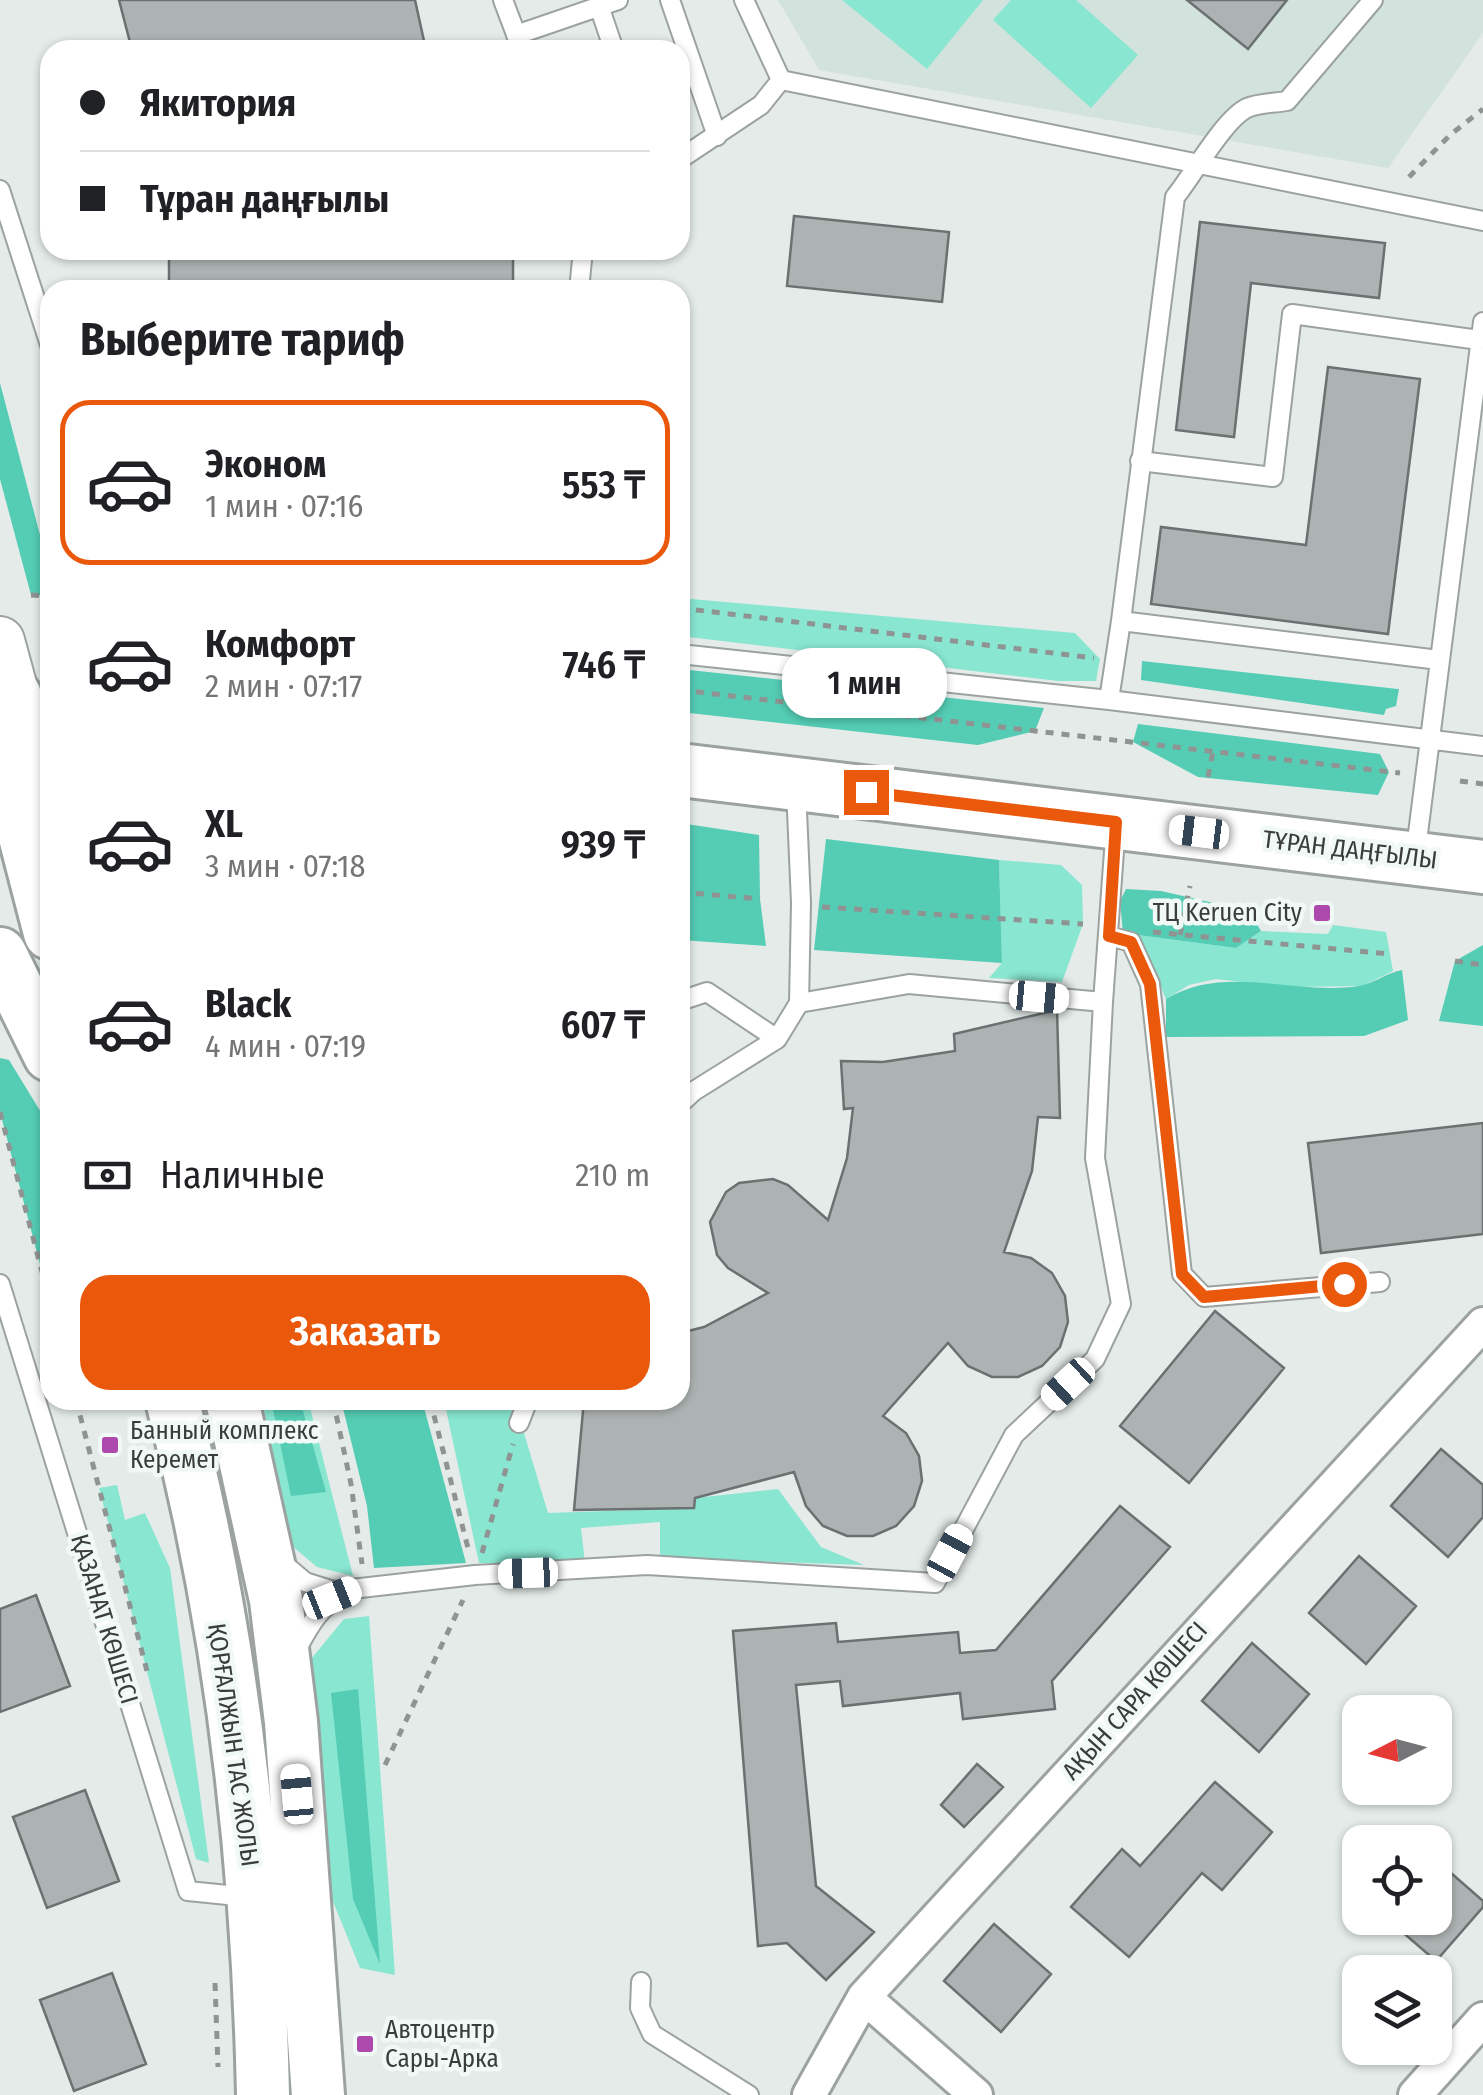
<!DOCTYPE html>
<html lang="ru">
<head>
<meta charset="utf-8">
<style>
	body { margin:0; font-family:"Fira Sans Condensed",sans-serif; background:#f6f6f6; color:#202124; height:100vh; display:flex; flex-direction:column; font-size:38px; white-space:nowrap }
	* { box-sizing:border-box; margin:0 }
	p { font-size:32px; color:#757577 }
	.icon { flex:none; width:55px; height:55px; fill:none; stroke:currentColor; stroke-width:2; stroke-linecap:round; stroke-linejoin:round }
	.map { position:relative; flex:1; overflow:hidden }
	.side { position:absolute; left:40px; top:280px; width:650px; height:1130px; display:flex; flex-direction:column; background:#fff; border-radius:30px; box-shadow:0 2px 8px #0004 }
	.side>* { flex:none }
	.banner { position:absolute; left:40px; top:40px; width:650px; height:220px; border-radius:30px; box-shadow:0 2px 8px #0004; display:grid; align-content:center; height:220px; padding:0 40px; background:#fff }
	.needle { width:65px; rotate:264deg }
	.controls { position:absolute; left:1342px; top:1695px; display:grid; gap:20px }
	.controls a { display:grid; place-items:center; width:110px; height:110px; border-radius:20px; background:#fff; box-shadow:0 2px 8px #0004; font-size:50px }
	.end { position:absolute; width:45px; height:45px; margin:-22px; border:12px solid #ea580c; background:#fff; box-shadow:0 0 0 5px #fff }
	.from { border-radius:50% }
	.bubble { position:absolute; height:70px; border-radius:30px; background:#fff; box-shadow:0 2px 8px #0004; font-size:32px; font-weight:600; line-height:70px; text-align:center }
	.car { position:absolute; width:30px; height:60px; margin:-30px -15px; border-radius:12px; box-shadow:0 0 8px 2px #0007; background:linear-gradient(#fff 24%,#345 0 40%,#fff 0 76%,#345 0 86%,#fff 0) }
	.banner b { display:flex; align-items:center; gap:35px; height:95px; font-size:38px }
	.banner b+b { border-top:2px solid #e0e0e0 }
	.banner i { width:25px; height:25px; background:#202124 }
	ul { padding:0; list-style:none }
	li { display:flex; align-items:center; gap:30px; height:165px; margin:0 20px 15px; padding:0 20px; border:5px solid transparent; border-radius:30px }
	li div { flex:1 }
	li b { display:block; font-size:38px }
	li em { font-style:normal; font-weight:600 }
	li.active { border-color:#ea580c }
	li>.icon { width:90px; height:90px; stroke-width:1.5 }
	h2 { padding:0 40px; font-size:45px; line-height:120px }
	.pay { display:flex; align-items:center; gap:25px; height:110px; padding:0 40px; font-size:38px }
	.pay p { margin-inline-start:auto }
	.action { display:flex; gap:20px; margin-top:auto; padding:20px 40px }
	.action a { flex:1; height:115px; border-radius:30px; background:#ea580c; color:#fff; font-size:40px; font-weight:600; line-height:115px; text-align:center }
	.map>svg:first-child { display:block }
	.built { fill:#d2e2dd }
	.green { fill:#88e6d1 }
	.forest { fill:#54cdb4 }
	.building { fill:#adb3b2; stroke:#6b7170; stroke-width:2.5 }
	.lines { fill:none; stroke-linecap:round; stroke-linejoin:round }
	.lane-casing { stroke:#9ba2a0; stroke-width:22 }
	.street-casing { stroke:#9ba2a0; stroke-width:38 }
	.secondary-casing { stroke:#9ba2a0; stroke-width:52 }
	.primary-casing { stroke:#9ba2a0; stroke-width:58 }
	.path { stroke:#8f9493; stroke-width:5; stroke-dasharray:8 8; stroke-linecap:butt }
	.lane { stroke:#fff; stroke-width:18 }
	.street { stroke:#fff; stroke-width:32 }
	.secondary { stroke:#fff; stroke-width:48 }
	.primary { stroke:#fff; stroke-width:52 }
	.route { stroke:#ea580c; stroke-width:12 }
	.poi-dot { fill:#ad48ad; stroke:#f1f9f7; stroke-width:4 }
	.labels { text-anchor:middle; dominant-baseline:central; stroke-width:9; stroke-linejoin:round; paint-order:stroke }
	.street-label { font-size:25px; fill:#3a3d3c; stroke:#f1f9f7 }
	.poi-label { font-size:25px; fill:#3a3d3c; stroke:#f1f9f7; text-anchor:start }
</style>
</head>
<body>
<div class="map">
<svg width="1483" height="2095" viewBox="0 0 1483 2095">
	<rect width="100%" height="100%" fill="#e4ebe9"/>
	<path class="built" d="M 778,0 L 1483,0 L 1483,33 L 1388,168 L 819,70 Z"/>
	<path class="green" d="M 842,0 L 983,0 L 927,69 Z
		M 1011,0 L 1076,0 L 1138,55 L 1091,108 L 993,20 Z
		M 680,598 L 1075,633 L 1100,659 L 1096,681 L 1058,681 L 680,636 Z
		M 999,860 L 1061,865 L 1082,885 L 1083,924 L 1062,982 L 989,978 L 1002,963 Z
		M 1333,925 L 1386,932 L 1393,971 L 1362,986 L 1286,987 L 1216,979 L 1189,985 L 1166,999 L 1139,935 L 1236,948 L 1261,931 L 1328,934 Z
		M 262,1400 L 308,1400 L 353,1576 L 317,1567 L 291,1545 Z
		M 444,1400 L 514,1400 L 548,1513 L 694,1508 L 695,1498 L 778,1489 L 821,1547 L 864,1565 L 660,1558 L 660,1522 L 581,1528 L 585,1563 L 479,1563 Z
		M 117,1485 L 125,1520 L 145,1513 L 170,1568 L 209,1863 L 196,1859 L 99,1488 Z
		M 369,1616 L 395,1975 L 360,1968 L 332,1899 L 311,1659 L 344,1619 Z"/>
	<path class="forest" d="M 0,383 L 50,573 L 50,596 L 31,595 L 0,479 Z
		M 1142,661 L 1398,689 L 1399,689 L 1396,706 L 1386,709 L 1384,715 L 1141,680 Z
		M 680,669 L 1044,708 L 1035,731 L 978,745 L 680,712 Z
		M 1138,724 L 1380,754 L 1389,772 L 1378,795 L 1198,777 L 1133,742 Z
		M 680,823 L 759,835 L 760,899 L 766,946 L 680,940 Z
		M 826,839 L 999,860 L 1002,963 L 814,950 Z
		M 1126,889 L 1161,891 L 1249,911 L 1261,931 L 1236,948 L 1123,933 L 1120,901 Z
		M 1483,945 L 1483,1026 L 1439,1021 L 1455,961 Z
		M 1402,970 L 1408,1020 L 1364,1036 L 1166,1037 L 1166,999 C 1225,963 1293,996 1359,986 C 1373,984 1386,973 1402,970 Z
		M 0,1058 L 9,1060 L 50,1127 L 50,1302 L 0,1112 Z
		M 271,1400 L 300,1400 L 326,1492 L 291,1496 Z
		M 341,1400 L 422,1400 L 466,1563 L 374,1568 L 367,1506 Z
		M 358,1689 L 380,1964 L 353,1899 L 331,1693 Z"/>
	<path class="building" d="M 119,0 L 415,0 L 426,50 L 132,50 Z
		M 1187,0 L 1287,0 L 1248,49 Z
		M 794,216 L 949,232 L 942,302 L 787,286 Z
		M 1200,222 L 1385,243 L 1379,298 L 1251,283 L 1234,437 L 1176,430 Z
		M 169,250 L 513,250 L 513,290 L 169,290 Z
		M 1328,367 L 1420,379 L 1388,634 L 1151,604 L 1161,527 L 1306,545 Z
		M 1057,1010 L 1060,1118 L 1038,1117 L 1032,1171 L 1004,1252 L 1031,1258 L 1052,1273 L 1065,1296 L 1068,1322 L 1060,1347 L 1042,1366 L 1018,1377 L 992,1377 L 968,1366 L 948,1343 L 883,1416 L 906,1433 L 919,1456 L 922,1481 L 914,1506 L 896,1526 L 873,1536 L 847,1536 L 823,1526 L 806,1506 L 794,1472 L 695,1498 L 694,1508 L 574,1510 L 584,1400 L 680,1400 L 680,1333 L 704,1327 L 768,1293 L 728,1268 L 717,1255 L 710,1222 L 726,1192 L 739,1183 L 773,1179 L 788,1185 L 828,1220 L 847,1158 L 853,1108 L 844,1109 L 841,1061 L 883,1062 L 955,1051 L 954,1034 Z
		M 1483,1123 L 1483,1234 L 1321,1253 L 1308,1143 Z
		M 1215,1311 L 1284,1368 L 1189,1483 L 1120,1426 Z
		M 1441,1449 L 1483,1485 L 1483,1517 L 1448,1557 L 1391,1506 Z
		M 1120,1506 L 1170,1547 L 1052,1681 L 1055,1709 L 963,1719 L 960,1693 L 843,1706 L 840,1681 L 796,1685 L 816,1886 L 874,1932 L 826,1980 L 787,1943 L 758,1946 L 733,1631 L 836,1623 L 838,1642 L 958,1632 L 960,1653 L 996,1650 Z
		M 1359,1556 L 1416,1606 L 1366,1664 L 1309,1613 Z
		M 36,1595 L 70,1686 L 0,1712 L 0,1609 Z
		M 1252,1643 L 1309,1694 L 1259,1752 L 1202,1701 Z
		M 977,1764 L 1003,1787 L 964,1827 L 941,1805 Z
		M 1215,1782 L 1272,1832 L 1222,1890 L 1202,1873 L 1129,1957 L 1071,1907 L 1122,1849 L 1140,1866 Z
		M 85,1790 L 119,1881 L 47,1908 L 13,1817 Z
		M 1435,1859 L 1483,1901 L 1483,1907 L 1436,1961 L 1386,1918 L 1435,1918 Z
		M 994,1924 L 1051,1974 L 1001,2032 L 944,1981 Z
		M 112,1973 L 146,2064 L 74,2091 L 40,2000 Z"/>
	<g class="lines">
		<defs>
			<path id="lane" d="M 503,0 L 522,50
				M 670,0 L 717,136
				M 744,0 L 781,80
				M 1373,0 L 1287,101 C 1275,103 1258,103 1247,108 C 1224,119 1193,175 1175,197 L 1121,621 L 1439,660
				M 599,6 L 614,50
				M 516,35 L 618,0
				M 680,159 L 761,105 L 781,80 L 1483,221
				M 0,190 L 50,345
				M 579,290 L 583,250
				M 1140,461 L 1273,477 L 1292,314 L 1479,340
				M 680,654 L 1109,700 L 1483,746
				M 1109,700 L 1121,621
				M 1415,857 L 1483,322
				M 1109,936 L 1131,942 L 1150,984 L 1182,1274 L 1204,1297 L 1380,1282
				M 680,1001 L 707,992 L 777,1039 L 799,1003 L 801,903 L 796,788
				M 799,1003 L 909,984 L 1103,1002 L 1116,824
				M 680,1104 L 694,1091 L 777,1039
				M 0,1284 L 188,1891 L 247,1897
				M 519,1423 L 528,1400
				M 280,1561 L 305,1582 L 334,1591 L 475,1575 L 647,1565 L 935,1583 L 1014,1435 L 1095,1359 L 1121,1304 L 1095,1158 L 1103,1002
				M 297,1649 C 310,1624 322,1603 348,1592
				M 641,1982 L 640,2008 L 652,2034 L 749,2095"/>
			<path id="street" d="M 864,1997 L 976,2095
				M 809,2095 L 864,1997 L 1483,1324
				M 1415,2095 L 1483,2019"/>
			<path id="secondary" d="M 0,641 L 15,696"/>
			<path id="primary" d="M 15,696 L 15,798 L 50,933
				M 680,770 L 1483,867
				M 0,954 L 50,1055
				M 172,1400 C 231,1625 258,1863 263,2095
				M 232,1400 L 276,1600 L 291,1722 L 318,2095"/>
		</defs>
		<use href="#lane" class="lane-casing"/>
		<use href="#street" class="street-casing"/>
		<use href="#secondary" class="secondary-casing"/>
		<use href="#primary" class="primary-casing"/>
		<path class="path" d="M 1409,177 L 1450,135 L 1483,109
			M 31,595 L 50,596
			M 680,608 L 1094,658
			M 680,690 L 1400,773
			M 1208,777 L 1213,751
			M 1460,781 L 1483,784
			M 680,892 L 760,899
			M 822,907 L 1083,924
			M 1153,932 L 1389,954
			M 1180,935 L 1190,886
			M 1455,961 L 1483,965
			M 0,1112 L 50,1302
			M 76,1400 L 147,1671
			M 333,1400 L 351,1484 L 362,1564
			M 430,1400 L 469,1552
			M 482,1553 L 513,1444
			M 385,1765 L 463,1600
			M 215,1983 L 218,2067"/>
		<use href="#lane" class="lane"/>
		<use href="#street" class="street"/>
		<use href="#secondary" class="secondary"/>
		<use href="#primary" class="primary"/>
	</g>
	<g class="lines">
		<path class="route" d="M 866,792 L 1116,822 L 1109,936 L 1131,942 L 1150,984 L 1182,1274 L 1204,1297 L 1344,1284"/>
	</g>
	<g class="poi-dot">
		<rect x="1312" y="903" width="20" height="20" rx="5"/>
		<rect x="100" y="1435" width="20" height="20" rx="5"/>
		<rect x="355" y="2034" width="20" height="20" rx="5"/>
	</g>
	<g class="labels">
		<g class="street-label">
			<text transform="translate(1350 850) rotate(7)">ТҰРАН ДАҢҒЫЛЫ</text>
			<text transform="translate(104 1619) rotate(73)">ҚАЗАНАТ КӨШЕСІ</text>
			<text transform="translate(1135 1701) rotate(-48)">АҚЫН САРА КӨШЕСІ</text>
			<text transform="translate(233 1745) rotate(82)">ҚОРҒАЛЖЫН ТАС ЖОЛЫ</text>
		</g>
		<g class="poi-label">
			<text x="1302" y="913" text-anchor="end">ТЦ Keruen City</text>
			<text x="130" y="1431">Банный комплекс<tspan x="130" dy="29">Керемет</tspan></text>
			<text x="385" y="2030">Автоцентр<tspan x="385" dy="29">Сары-Арка</tspan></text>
		</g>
	</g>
</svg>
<div class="controls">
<a><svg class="needle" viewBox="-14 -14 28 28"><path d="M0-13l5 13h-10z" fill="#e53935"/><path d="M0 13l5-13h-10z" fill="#757577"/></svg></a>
<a><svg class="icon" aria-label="locate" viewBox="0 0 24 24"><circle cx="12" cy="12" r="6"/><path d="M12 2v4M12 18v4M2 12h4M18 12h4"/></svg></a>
<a><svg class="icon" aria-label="layers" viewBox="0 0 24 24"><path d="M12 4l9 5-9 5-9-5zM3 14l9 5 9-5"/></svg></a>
</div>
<i class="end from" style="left:1344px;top:1284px"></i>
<i class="end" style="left:866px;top:792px"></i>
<div class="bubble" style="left:782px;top:648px;width:165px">1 мин</div>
<i class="car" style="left:1199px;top:832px;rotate:277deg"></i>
<i class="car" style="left:1039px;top:997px;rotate:95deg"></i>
<i class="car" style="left:1068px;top:1384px;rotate:227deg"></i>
<i class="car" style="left:950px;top:1553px;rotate:28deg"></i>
<i class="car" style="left:528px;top:1573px;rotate:268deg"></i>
<i class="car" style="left:332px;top:1598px;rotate:68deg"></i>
<i class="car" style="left:297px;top:1794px;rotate:355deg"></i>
<div class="banner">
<b><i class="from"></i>Якитория</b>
<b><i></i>Тұран даңғылы</b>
</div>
<section class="side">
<h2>Выберите тариф</h2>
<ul>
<li class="active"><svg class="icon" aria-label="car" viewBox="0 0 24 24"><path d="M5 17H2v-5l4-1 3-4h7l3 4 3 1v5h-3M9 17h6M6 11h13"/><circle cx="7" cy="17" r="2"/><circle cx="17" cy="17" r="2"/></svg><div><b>Эконом</b><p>1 мин · 07:16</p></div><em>553 ₸</em></li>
<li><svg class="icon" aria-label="car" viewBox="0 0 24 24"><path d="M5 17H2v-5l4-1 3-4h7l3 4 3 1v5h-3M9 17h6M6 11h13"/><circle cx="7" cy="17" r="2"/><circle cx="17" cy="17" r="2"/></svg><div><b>Комфорт</b><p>2 мин · 07:17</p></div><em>746 ₸</em></li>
<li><svg class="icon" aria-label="car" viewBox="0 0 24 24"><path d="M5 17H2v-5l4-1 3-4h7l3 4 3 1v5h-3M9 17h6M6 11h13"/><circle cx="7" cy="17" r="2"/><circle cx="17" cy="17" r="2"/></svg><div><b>XL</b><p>3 мин · 07:18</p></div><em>939 ₸</em></li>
<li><svg class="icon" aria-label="car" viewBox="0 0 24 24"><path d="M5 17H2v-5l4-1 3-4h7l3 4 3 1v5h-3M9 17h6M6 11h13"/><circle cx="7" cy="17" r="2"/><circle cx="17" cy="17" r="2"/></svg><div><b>Black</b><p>4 мин · 07:19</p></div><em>607 ₸</em></li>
</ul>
<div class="pay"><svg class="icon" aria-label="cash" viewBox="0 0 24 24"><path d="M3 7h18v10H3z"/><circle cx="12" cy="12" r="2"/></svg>Наличные<p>210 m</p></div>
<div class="action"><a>Заказать</a></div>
</section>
</div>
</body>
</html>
